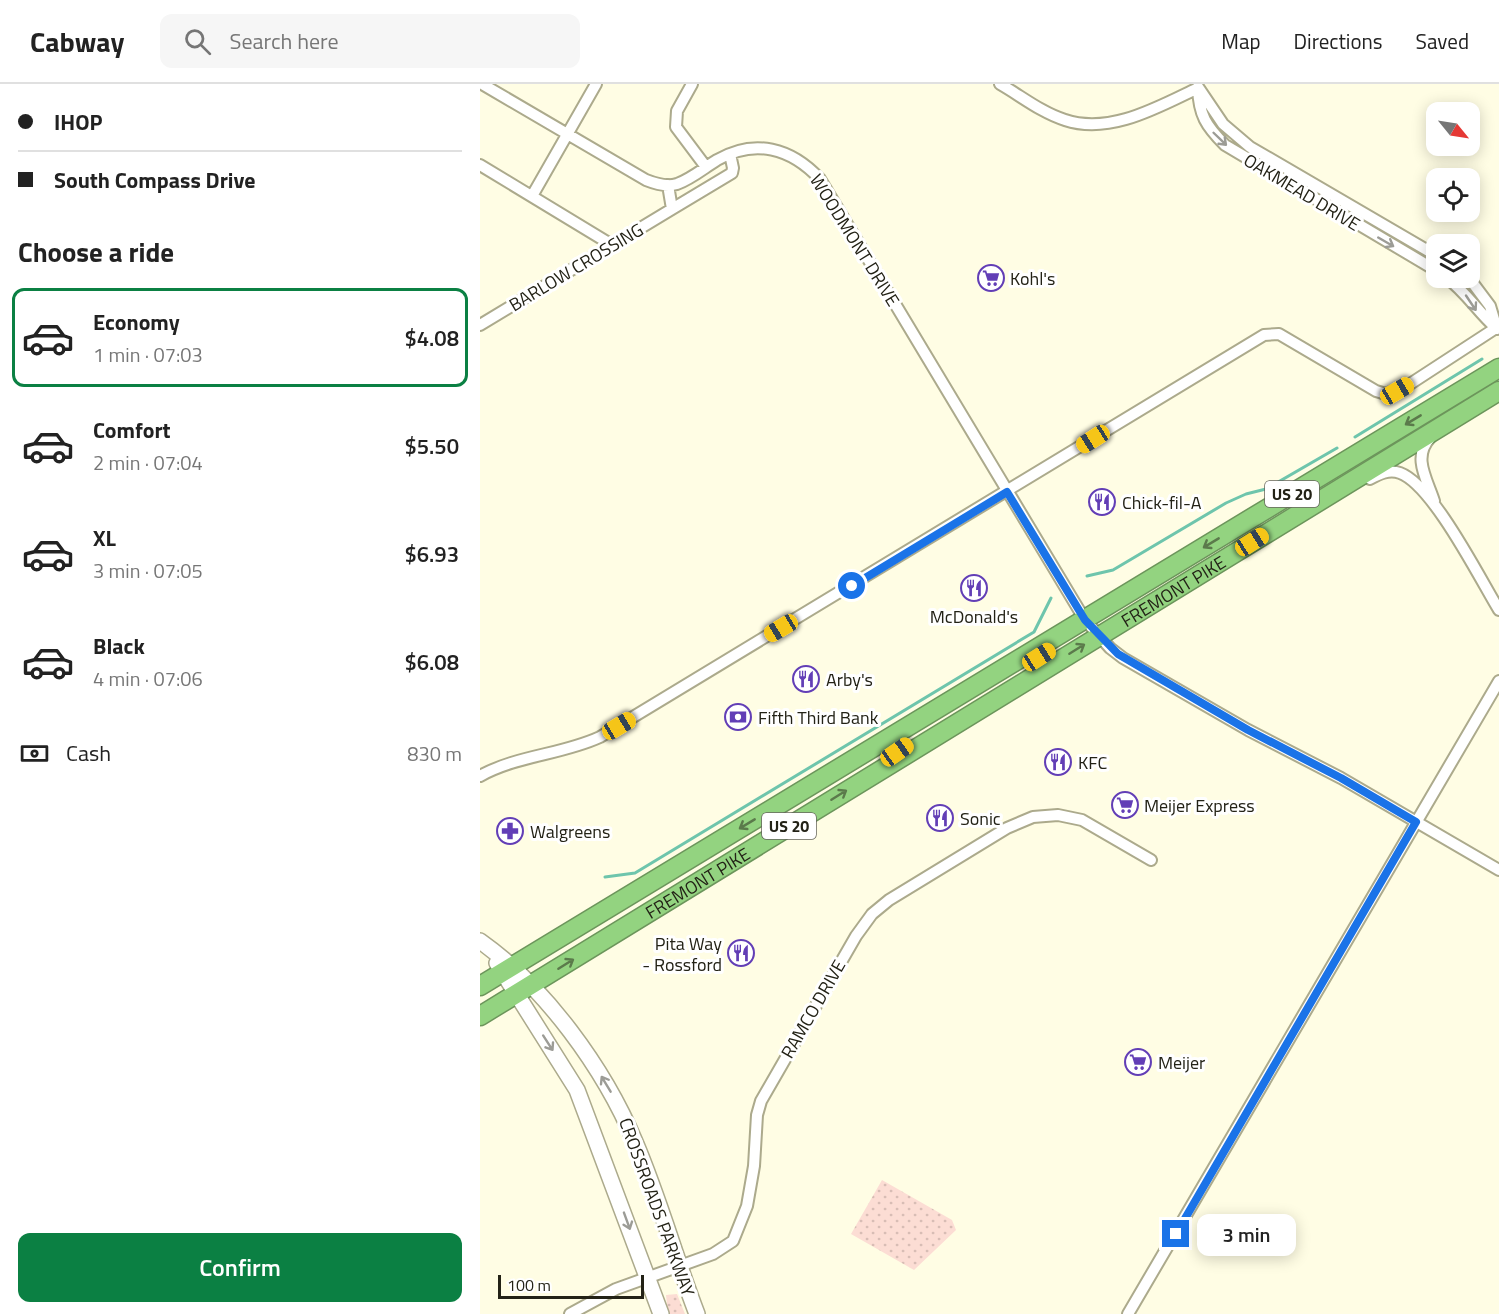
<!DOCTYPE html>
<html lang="en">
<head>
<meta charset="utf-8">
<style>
	body { margin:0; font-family:"Titillium Web",sans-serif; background:#f6f6f6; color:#222; height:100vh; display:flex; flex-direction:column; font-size:22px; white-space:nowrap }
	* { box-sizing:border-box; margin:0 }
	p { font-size:20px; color:#767676 }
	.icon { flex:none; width:33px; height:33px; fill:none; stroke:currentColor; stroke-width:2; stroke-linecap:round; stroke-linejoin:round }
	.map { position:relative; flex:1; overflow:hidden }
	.panel { display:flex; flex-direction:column; background:#fff; width:480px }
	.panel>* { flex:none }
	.guide { display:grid; align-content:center; height:132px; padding:0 18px; background:#fff }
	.needle { width:39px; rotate:120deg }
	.buttons { position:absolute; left:946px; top:18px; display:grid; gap:12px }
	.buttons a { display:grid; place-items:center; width:54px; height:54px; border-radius:12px; background:#fff; box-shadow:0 3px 15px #0003; font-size:30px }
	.scale { position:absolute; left:18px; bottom:15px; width:146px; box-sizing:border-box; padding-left:6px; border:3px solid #232216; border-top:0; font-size:16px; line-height:21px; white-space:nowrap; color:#232216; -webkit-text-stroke:4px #fff; paint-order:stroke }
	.end { position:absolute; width:27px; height:27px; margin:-14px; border:8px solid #1a73e8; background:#fff; box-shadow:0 0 0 3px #fff }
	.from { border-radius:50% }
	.bubble { position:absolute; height:42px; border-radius:12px; background:#fff; box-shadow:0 3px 15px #0003; font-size:20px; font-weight:600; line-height:42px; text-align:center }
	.car { position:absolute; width:18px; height:36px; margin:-18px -9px; border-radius:8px; box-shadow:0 0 4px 2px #0007; background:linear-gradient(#f5c518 24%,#345 0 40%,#f5c518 0 76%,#345 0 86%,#f5c518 0) }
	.guide b { display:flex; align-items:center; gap:21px; height:57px; font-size:22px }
	.guide b+b { border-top:2px solid #e0e0e0 }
	.guide i { width:15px; height:15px; background:#222 }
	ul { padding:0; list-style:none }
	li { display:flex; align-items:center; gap:18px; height:99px; margin:0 12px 9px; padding:0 6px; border:3px solid transparent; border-radius:12px }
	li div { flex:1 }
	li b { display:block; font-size:22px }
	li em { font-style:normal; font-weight:600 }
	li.on { border-color:#0b8043 }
	li>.icon { width:54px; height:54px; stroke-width:1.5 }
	h2 { padding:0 18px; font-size:27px; line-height:72px }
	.pay { display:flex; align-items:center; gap:15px; height:66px; padding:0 18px; font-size:22px }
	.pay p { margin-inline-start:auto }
	.button { display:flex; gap:12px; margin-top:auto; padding:12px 18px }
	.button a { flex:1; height:69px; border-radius:12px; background:#0b8043; color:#fff; font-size:24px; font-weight:600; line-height:69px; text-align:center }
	header { display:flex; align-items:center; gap:36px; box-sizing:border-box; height:84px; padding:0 30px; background:#fff; border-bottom:2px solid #e0e0e0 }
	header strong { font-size:28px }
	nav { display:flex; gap:33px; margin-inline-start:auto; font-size:21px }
	.search { width:420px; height:54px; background:#f6f6f6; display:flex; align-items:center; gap:15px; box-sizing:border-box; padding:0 21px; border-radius:12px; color:#767676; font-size:22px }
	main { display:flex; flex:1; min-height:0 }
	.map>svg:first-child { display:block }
	.grass { fill:url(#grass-dots) }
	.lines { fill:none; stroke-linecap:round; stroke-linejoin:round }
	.stream { stroke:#6ec5ac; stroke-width:3 }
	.street-casing { stroke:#acaa8c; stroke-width:14 }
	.secondary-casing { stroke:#acaa8c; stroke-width:18 }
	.highway-casing { stroke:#6c955b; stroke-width:21 }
	.street { stroke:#fff; stroke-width:10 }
	.secondary { stroke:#fff; stroke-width:15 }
	.highway { stroke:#93d380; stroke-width:18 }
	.oneway { stroke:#9c9c96 }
	.oneway2 { stroke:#5b7a4b }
	.route { stroke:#1a73e8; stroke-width:8 }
	.labels { text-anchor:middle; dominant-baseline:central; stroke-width:6; stroke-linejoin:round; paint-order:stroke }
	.shield { fill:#fff; stroke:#65645c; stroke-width:1.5 }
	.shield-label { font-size:16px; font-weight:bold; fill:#232216 }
	.street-label { font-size:18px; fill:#232216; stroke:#fff }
	.poi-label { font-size:18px; fill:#232216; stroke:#fff; text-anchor:start }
</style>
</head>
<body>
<header>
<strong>Cabway</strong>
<div class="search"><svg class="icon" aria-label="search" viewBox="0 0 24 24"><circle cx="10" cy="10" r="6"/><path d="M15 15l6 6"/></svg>Search here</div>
<nav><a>Map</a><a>Directions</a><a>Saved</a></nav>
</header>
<main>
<section class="panel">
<div class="guide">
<b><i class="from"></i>IHOP</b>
<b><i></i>South Compass Drive</b>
</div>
<h2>Choose a ride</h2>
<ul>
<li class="on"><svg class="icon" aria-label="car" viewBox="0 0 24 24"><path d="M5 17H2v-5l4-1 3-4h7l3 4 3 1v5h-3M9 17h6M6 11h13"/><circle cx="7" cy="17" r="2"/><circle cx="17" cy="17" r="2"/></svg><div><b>Economy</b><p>1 min · 07:03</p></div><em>$4.08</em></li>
<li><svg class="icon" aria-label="car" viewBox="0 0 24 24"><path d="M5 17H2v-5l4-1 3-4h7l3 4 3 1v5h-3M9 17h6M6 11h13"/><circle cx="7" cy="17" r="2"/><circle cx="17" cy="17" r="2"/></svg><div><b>Comfort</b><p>2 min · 07:04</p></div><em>$5.50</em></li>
<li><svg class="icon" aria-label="car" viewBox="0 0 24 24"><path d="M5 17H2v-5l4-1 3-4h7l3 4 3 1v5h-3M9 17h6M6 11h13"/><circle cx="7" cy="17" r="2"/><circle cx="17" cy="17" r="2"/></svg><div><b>XL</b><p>3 min · 07:05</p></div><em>$6.93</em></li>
<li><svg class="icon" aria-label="car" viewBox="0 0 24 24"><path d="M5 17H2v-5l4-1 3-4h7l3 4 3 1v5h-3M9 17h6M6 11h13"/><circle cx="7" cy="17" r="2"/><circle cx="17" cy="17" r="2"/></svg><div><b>Black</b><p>4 min · 07:06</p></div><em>$6.08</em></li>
</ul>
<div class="pay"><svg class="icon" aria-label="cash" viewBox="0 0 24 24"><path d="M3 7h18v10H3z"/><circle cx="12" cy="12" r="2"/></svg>Cash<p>830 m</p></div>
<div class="button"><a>Confirm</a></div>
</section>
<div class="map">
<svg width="1019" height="1230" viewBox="0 0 1019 1230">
	<defs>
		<pattern id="grass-dots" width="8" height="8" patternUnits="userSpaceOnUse" patternTransform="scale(1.5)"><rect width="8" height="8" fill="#fcddd4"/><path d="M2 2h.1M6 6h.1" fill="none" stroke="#d8bdb5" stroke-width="1.8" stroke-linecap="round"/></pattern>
	</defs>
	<rect width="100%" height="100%" fill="#fffde4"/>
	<path class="grass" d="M 402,1096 L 472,1136 L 476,1146 L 434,1186 L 371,1150 Z
		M 197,1210 L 205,1230 L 188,1230 L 186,1211 Z"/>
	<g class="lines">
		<path class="stream" d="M 875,353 L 1002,275
			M 607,492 L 633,486 L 746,419 L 766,410 L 786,405 L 857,364
			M 125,793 L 155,789 L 554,548 L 571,514"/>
		<defs>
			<path id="street" d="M 2,0 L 166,96 C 176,100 187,103 197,100 C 211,95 224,84 237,76 C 275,54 311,64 340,95 L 605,536 L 630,564 L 643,574 L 768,646 L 861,694 L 1019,786
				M 212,0 L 197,27 L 196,43 L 226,83
				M 520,0 C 541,12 562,29 585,36 C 630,51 678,23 718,4
				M 718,3 L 743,40 L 770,63 L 957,172
				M 718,4 C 719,31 726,42 745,61 L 957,187
				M 0,81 L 132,161
				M 52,112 L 116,0
				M 192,125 L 252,89 L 253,84 L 250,70
				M 967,194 C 986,208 998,228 1016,244
				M 989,194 L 1010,222 L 1017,245
				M 0,241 L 192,125 L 188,101
				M 950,354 C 932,373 947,395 954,417
				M 890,395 C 899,390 909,385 920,389 C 953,401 1000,495 1019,526
				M 0,692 C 38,671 81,671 120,653 L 784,251 L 799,250 L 896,307 L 906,310 L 930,300 L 1019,242
				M 90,1230 L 136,1205 L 233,1170 L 253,1157 L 267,1122 L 274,1082 L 277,1031 L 281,1017 L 376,852 L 392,830 L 409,816 L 527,744 L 553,733 L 578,731 L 602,736 L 671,776
				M 648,1230 L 1019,597"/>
			<path id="secondary" d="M 0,857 C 65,903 124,984 155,1058 C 179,1114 195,1173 217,1230
				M 17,879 L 97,1006 L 181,1230"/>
			<g id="highway">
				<path d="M 0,902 L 1019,284"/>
				<path id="s1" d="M 0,932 L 1019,307"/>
			</g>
		</defs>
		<use href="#street" class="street-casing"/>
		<use href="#secondary" class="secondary-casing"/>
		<use href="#highway" class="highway-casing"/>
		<use href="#street" class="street"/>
		<use href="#secondary" class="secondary"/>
		<use href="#highway" class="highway"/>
	</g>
	<defs><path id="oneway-shaft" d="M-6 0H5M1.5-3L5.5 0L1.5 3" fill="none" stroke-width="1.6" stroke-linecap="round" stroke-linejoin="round" transform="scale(1.5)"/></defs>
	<g class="oneway">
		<use href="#oneway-shaft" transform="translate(740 55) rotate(44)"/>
		<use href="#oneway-shaft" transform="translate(906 158) rotate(30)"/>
		<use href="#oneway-shaft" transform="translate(991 219) rotate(56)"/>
		<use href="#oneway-shaft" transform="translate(68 959) rotate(57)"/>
		<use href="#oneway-shaft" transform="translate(126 1000) rotate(-121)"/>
		<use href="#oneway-shaft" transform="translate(147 1137) rotate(70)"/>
	</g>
	<g class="oneway2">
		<use href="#oneway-shaft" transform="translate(933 336) rotate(149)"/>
		<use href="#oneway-shaft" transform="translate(731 459) rotate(149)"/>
		<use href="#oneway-shaft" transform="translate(597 565) rotate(-32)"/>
		<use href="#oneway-shaft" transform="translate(359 711) rotate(-32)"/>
		<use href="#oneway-shaft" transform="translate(267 740) rotate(149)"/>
		<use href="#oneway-shaft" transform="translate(86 880) rotate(-32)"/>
	</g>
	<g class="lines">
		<path class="route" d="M 372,502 L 527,408 L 605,536 L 638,570 L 768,646 L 861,694 L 936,738 L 696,1150"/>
	</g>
	<defs>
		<symbol id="supermarket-ring" viewBox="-11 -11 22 22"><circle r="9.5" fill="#fff" stroke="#623eb6" stroke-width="1.5"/><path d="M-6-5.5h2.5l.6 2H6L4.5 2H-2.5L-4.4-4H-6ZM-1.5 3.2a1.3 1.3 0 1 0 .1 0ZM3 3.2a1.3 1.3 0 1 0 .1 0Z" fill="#623eb6"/></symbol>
		<symbol id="restaurant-ring" viewBox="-11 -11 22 22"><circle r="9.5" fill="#fff" stroke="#623eb6" stroke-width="1.5"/><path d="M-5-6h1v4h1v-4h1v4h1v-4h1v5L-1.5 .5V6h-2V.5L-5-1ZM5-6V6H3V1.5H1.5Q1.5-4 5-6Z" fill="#623eb6"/></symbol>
		<symbol id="bank-ring" viewBox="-11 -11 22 22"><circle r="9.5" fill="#fff" stroke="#623eb6" stroke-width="1.5"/><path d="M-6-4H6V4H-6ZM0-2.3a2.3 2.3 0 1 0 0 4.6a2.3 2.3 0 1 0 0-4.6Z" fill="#623eb6"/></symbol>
		<symbol id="pharmacy-ring" viewBox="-11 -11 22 22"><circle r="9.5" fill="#fff" stroke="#623eb6" stroke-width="1.5"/><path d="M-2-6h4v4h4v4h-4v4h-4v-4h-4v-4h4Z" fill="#623eb6"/></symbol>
	</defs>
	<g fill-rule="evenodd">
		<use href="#supermarket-ring" x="496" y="179" width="30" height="30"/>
		<use href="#restaurant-ring" x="607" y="403" width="30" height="30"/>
		<use href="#restaurant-ring" x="479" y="489" width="30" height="30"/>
		<use href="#restaurant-ring" x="311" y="580" width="30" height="30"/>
		<use href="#bank-ring" x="243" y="618" width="30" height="30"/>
		<use href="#restaurant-ring" x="563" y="663" width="30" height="30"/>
		<use href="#supermarket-ring" x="630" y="706" width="30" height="30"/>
		<use href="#restaurant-ring" x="445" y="719" width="30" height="30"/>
		<use href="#pharmacy-ring" x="15" y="732" width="30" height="30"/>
		<use href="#restaurant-ring" x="246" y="854" width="30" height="30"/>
		<use href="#supermarket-ring" x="643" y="963" width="30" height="30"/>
	</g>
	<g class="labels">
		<g class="shield">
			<rect x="785" y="397" width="54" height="26" rx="4.5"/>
			<rect x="282" y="729" width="54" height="26" rx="4.5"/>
		</g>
		<g class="shield-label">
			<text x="812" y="410">US 20</text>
			<text x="309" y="742">US 20</text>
		</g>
		<g class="street-label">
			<text transform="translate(822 108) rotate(31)">OAKMEAD DRIVE</text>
			<text transform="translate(375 156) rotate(58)">WOODMONT DRIVE</text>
			<text transform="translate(96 183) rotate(-31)">BARLOW CROSSING</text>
			<text stroke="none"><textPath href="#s1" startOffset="813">FREMONT PIKE</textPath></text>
			<text stroke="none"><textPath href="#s1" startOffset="255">FREMONT PIKE</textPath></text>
			<text transform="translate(333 925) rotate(-60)">RAMCO DRIVE</text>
			<text transform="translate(177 1123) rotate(70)">CROSSROADS PARKWAY</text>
		</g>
		<g class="poi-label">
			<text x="530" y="194">Kohl's</text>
			<text x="642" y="418">Chick-fil-A</text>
			<text x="494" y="532" text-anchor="middle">McDonald's</text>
			<text x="346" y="595">Arby's</text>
			<text x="278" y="633">Fifth Third Bank</text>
			<text x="598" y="678">KFC</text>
			<text x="664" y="721">Meijer Express</text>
			<text x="480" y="734">Sonic</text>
			<text x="50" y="747">Walgreens</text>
			<text x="242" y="859" text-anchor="end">Pita Way<tspan x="242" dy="21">- Rossford</tspan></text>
			<text x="678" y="978">Meijer</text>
		</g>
	</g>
</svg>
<div class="buttons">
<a><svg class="needle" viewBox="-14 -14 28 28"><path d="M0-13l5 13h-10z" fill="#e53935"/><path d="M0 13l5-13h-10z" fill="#767676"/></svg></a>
<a><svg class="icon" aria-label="locate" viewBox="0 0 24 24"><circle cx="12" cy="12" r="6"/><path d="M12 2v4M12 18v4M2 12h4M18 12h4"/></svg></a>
<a><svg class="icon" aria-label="layers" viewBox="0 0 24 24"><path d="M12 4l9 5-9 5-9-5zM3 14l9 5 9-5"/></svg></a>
</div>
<div class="scale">100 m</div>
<i class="end from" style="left:372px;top:502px"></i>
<i class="end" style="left:696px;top:1150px"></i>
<div class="bubble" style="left:717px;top:1130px;width:99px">3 min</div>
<i class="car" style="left:917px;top:307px;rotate:60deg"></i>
<i class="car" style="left:613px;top:355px;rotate:238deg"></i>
<i class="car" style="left:772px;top:458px;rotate:58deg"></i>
<i class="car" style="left:301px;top:544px;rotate:239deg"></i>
<i class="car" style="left:559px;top:573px;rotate:58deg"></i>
<i class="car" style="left:139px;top:642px;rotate:59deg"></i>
<i class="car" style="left:417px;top:668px;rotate:55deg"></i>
</div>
</main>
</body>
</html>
